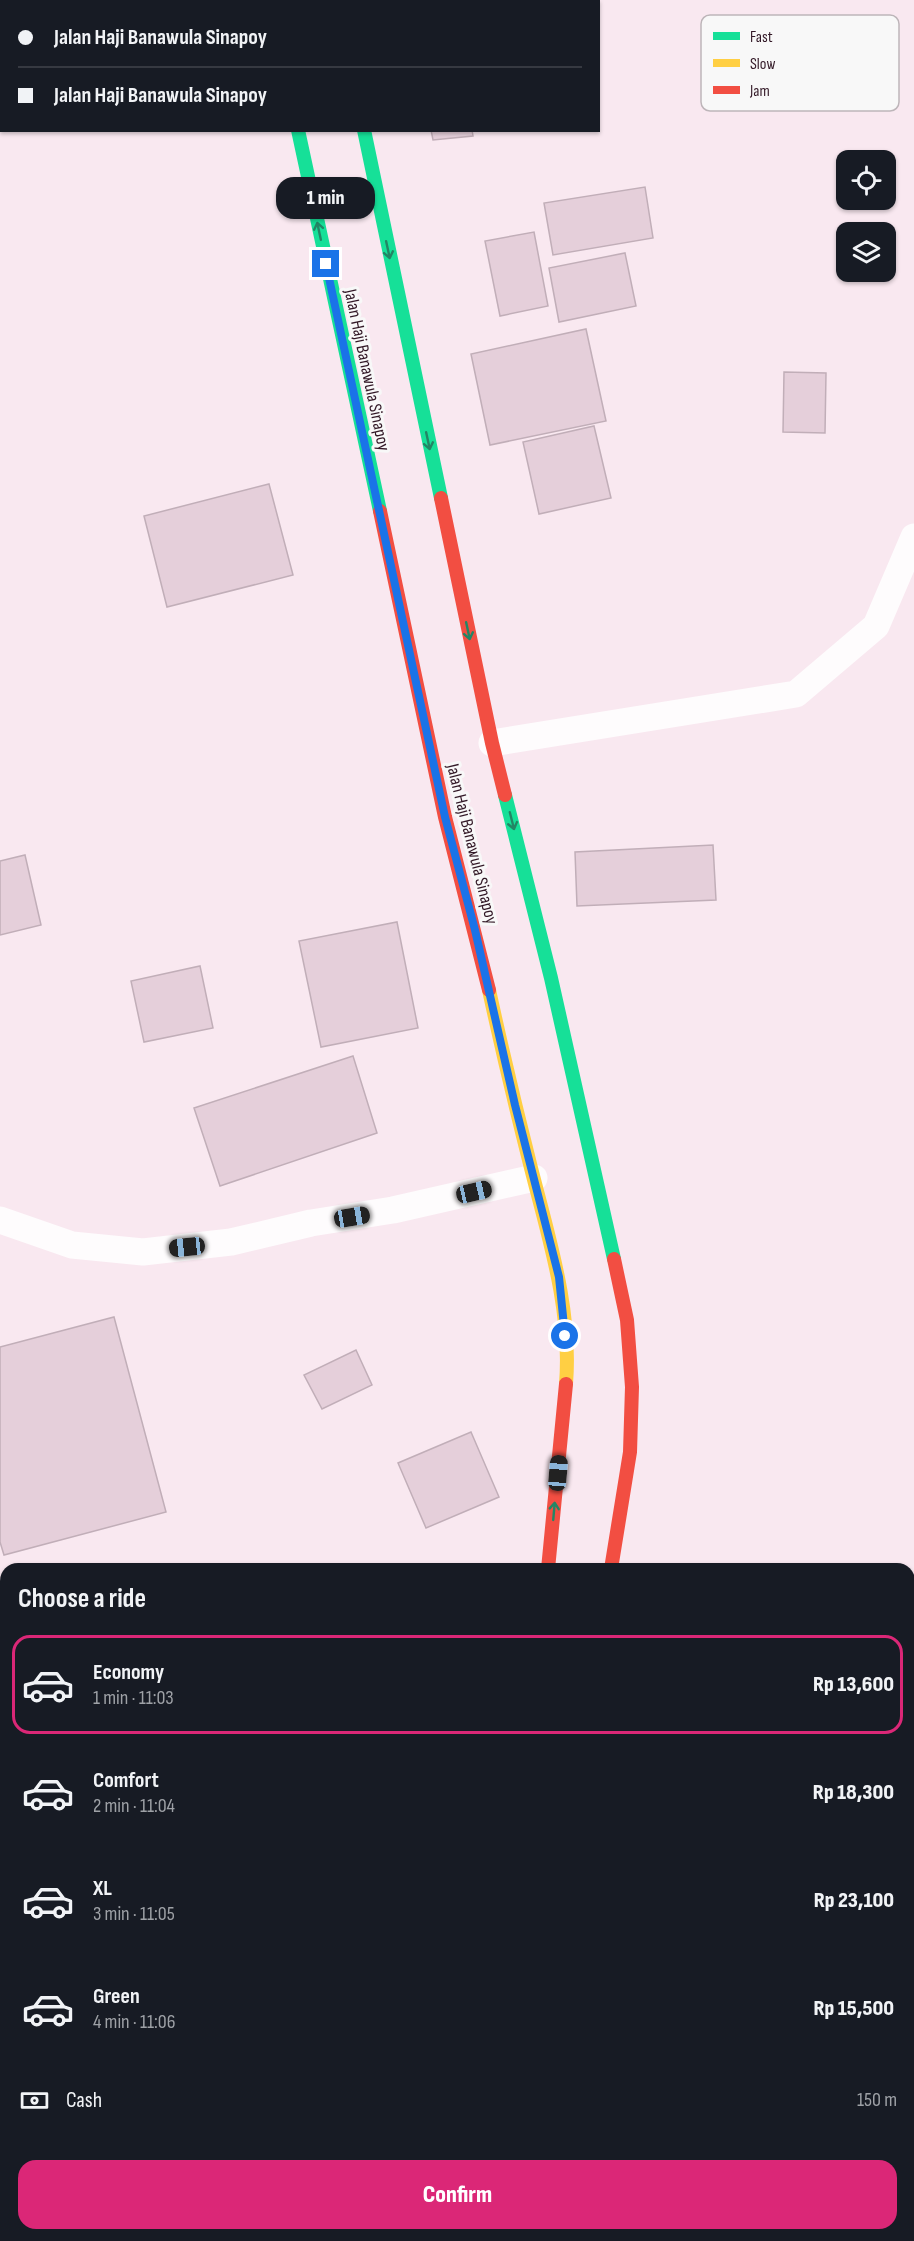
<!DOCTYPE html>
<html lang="en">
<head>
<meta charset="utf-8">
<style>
	body { margin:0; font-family:"Sofia Sans Condensed",sans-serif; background:#242831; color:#f1f3f6; height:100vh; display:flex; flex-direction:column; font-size:22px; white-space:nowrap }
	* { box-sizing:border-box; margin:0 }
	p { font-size:20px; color:#9ea1a6 }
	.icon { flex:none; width:33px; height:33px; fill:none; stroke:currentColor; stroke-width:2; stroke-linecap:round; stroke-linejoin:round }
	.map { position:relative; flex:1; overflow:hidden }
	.panel { position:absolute; left:0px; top:1563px; width:915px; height:678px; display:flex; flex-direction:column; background:#171b24; border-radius:18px 18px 0 0; box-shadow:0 2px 4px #0004 }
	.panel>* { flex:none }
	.guide { position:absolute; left:0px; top:0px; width:600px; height:132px; box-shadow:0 2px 4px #0004; display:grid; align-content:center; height:132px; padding:0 18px; background:#171b24 }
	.controls { position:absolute; left:836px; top:150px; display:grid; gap:12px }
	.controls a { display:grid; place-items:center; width:60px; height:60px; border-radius:12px; background:#171b24; box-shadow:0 2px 4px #0004; font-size:30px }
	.end { position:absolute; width:27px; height:27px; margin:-14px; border:8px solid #1a73e8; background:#fff; box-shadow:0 0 0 3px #fff }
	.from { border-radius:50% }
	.bubble { position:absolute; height:42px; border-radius:18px; background:#171b24; box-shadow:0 2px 4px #0004; font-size:20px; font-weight:800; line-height:42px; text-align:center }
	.car { position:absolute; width:18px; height:36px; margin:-18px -9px; border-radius:8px; box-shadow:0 0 4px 2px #0007; background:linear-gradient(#222 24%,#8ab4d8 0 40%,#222 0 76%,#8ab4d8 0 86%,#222 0) }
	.guide b { display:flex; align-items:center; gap:21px; height:57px; font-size:22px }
	.guide b+b { border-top:2px solid #363941 }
	.guide i { width:15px; height:15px; background:#f1f3f6 }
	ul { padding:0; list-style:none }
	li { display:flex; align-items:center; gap:18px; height:99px; margin:0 12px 9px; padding:0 6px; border:3px solid transparent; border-radius:18px }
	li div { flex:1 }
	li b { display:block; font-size:22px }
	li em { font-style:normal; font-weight:800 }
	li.active { border-color:#db2777 }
	li>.icon { width:54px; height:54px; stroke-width:1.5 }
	h2 { padding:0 18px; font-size:27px; line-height:72px }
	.pay { display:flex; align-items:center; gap:15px; height:66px; padding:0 18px; font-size:22px }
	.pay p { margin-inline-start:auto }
	.button { display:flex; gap:12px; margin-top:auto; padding:12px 18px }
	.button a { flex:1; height:69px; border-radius:18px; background:#db2777; color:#fff; font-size:24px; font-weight:800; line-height:69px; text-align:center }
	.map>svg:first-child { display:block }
	.building { fill:#e5cfda; stroke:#c1aeb8; stroke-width:1.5 }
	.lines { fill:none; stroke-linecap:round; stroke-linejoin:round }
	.lane { stroke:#fefcfd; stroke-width:27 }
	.fast { stroke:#16e098; stroke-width:14 }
	.slow { stroke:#ffcf43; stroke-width:14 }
	.jam { stroke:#f24e42; stroke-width:14 }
	.oneway { stroke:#238665 }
	.route { stroke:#1a73e8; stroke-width:8 }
	.labels { text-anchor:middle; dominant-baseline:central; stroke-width:6; stroke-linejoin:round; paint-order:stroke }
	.street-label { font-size:18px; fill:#321826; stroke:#f8f8f8 }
	.key { fill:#f8f8f8; stroke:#bdb5b9; stroke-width:1.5 }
	.key-label { font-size:16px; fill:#321826 }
</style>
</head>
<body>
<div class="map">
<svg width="914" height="2241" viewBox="0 0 914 2241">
	<rect width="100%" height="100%" fill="#f9e8f0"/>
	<path class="building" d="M 431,130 L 472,130 L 473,136 L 433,140 Z
		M 645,187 L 653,238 L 553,255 L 544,203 Z
		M 534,232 L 548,306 L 500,316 L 485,241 Z
		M 625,253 L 636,306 L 559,322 L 549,268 Z
		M 586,329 L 606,421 L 490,445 L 471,354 Z
		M 784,372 L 826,373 L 825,433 L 783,432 Z
		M 594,426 L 611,498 L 539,514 L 523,442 Z
		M 269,484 L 293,575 L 167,607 L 144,516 Z
		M 713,845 L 716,900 L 577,906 L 575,852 Z
		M 25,855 L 41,925 L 0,935 L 0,861 Z
		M 397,922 L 418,1028 L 321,1047 L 299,941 Z
		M 200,966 L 213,1028 L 144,1042 L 131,981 Z
		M 353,1056 L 377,1133 L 220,1186 L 194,1108 Z
		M 114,1317 L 166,1512 L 4,1555 L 0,1542 L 0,1347 Z
		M 356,1350 L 372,1385 L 322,1409 L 304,1375 Z
		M 471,1432 L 499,1497 L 426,1528 L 398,1463 Z
		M 189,2235 L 338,2235 L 338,2241 L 189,2241 Z"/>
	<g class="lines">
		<path class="lane" d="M 492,743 L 796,694 L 876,626 L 914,537
			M 0,1220 L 72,1245 L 143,1252 L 231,1242 L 311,1223 L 393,1210 L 534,1178"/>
		<path class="fast" d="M 270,0 L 271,2
			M 298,130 L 380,511
			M 364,130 L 441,498
			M 505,795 L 551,978 L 614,1259
			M 451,2235 L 451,2241"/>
		<path class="slow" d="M 337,0 L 338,2
			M 489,990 C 502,1050 516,1109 531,1168 C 549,1239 572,1310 566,1384"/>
		<path class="jam" d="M 441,498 L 492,743 L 505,795
			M 380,511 L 445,817 L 489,990
			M 548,1569 L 566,1384
			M 611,1569 L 630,1452 L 632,1387 L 627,1320 L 614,1259
			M 516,2235 L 516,2241"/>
	</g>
	<defs><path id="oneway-shaft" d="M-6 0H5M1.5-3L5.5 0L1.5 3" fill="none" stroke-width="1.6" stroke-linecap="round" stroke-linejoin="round" transform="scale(1.5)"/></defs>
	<g class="oneway">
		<use href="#oneway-shaft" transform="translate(319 231) rotate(-102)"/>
		<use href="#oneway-shaft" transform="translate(388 250) rotate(78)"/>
		<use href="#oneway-shaft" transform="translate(428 441) rotate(78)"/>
		<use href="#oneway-shaft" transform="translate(468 631) rotate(78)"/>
		<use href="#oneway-shaft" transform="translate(512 821) rotate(76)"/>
		<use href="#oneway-shaft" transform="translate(554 1511) rotate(-85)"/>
	</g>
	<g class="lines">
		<path class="route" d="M 326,264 L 445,817 L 475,930 L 515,1105 L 559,1277 L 565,1336"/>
	</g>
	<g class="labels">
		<g class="street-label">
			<text transform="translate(367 370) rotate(78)">Jalan Haji Banawula Sinapoy</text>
			<text transform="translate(472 844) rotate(76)">Jalan Haji Banawula Sinapoy</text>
		</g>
	</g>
	<rect x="701" y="15" width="198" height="96" rx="9" class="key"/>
	<rect x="713" y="32" width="27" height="8" fill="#16e098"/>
	<rect x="713" y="59" width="27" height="8" fill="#ffcf43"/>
	<rect x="713" y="86" width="27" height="8" fill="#f24e42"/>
	<g class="key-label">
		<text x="750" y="42">Fast</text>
		<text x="750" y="69">Slow</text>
		<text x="750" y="96">Jam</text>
	</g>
</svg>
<div class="controls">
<a><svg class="icon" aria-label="locate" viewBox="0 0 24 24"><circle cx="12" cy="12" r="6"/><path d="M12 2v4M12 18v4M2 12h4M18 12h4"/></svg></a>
<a><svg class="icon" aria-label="layers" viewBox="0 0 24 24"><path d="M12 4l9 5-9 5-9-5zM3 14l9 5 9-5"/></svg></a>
</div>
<i class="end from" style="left:565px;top:1336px"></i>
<i class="end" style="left:326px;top:264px"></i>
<div class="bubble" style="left:276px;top:177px;width:99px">1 min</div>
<i class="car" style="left:474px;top:1192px;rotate:77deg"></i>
<i class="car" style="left:352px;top:1217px;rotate:81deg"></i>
<i class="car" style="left:187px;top:1247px;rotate:264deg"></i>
<i class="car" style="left:558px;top:1473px;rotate:5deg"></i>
<div class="guide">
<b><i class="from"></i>Jalan Haji Banawula Sinapoy</b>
<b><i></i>Jalan Haji Banawula Sinapoy</b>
</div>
<section class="panel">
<h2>Choose a ride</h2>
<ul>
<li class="active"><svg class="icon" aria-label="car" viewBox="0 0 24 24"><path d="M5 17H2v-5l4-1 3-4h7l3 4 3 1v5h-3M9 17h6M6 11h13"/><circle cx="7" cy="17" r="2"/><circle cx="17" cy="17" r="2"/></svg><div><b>Economy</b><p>1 min · 11:03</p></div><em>Rp 13,600</em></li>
<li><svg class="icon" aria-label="car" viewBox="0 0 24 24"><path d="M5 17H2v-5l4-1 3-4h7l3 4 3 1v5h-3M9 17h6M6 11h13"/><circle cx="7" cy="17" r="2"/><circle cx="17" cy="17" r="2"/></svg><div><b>Comfort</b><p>2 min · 11:04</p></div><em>Rp 18,300</em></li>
<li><svg class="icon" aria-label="car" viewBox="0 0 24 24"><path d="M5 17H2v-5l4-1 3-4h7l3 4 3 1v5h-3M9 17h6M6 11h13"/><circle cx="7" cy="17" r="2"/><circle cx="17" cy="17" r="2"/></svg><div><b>XL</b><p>3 min · 11:05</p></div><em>Rp 23,100</em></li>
<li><svg class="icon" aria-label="car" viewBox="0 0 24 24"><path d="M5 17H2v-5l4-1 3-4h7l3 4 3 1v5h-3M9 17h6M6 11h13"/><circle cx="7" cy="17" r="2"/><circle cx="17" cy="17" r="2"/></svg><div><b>Green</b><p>4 min · 11:06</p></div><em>Rp 15,500</em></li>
</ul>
<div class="pay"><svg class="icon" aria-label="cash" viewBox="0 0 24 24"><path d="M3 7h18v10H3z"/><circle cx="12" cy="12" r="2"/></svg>Cash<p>150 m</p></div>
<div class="button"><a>Confirm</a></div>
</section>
</div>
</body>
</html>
